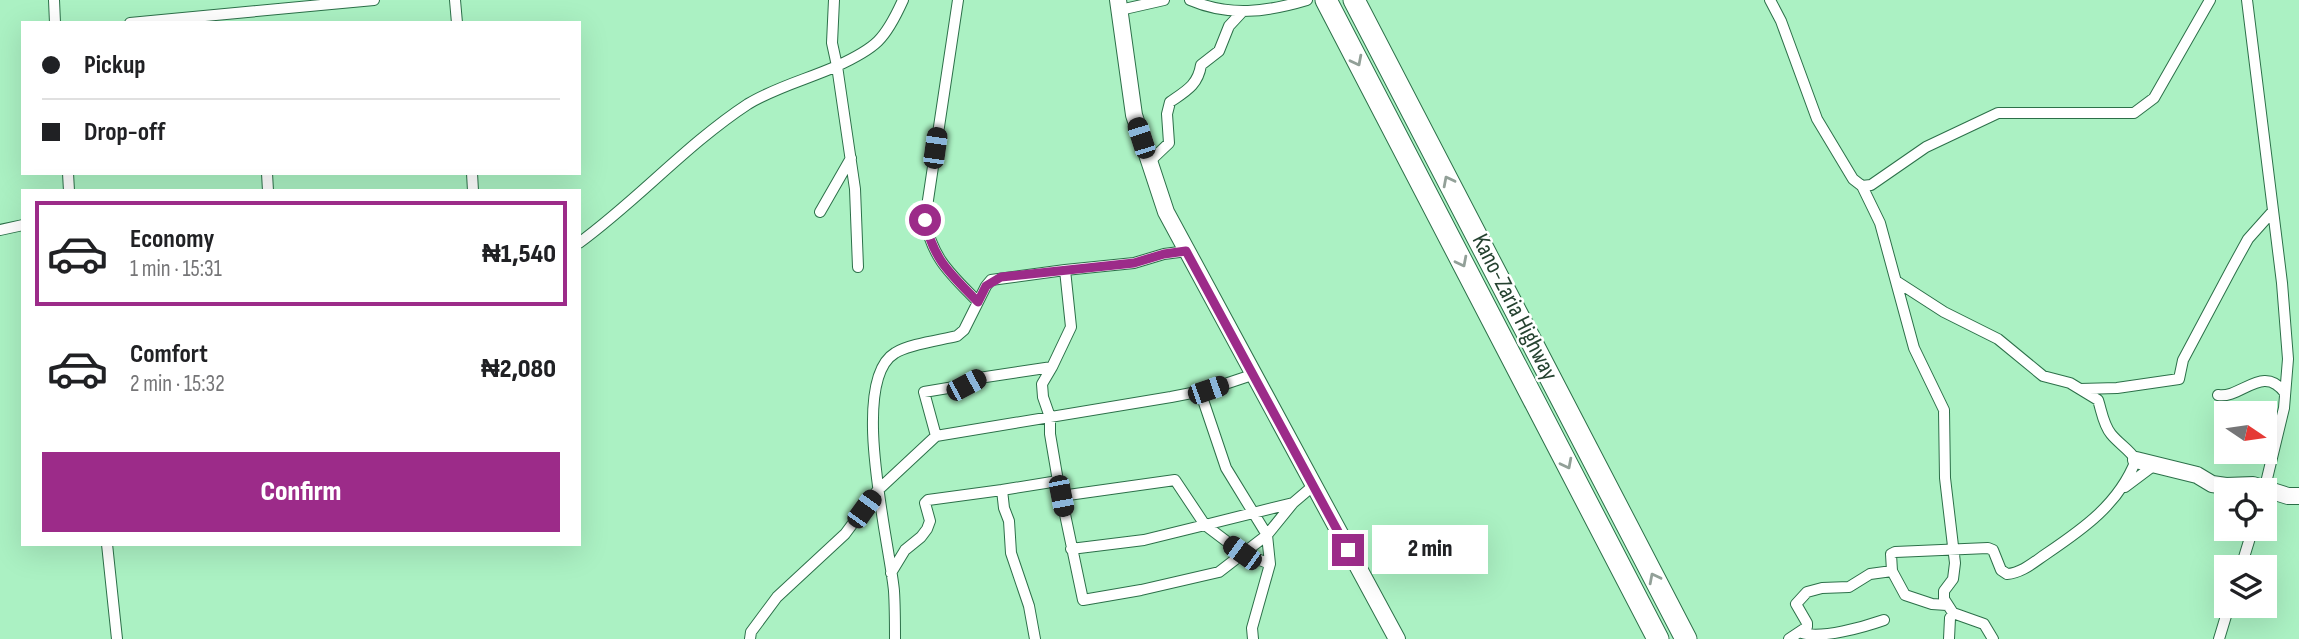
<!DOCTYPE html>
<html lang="en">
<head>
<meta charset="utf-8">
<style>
	body { margin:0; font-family:"Sofia Sans Condensed",sans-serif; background:#f6f6f6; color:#202124; height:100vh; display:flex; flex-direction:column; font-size:26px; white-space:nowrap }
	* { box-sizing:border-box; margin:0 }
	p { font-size:23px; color:#757577 }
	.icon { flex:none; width:38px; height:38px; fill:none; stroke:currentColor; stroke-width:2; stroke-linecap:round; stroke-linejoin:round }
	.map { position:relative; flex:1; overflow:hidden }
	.side { position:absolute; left:21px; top:189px; width:560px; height:357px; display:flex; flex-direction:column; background:#fff; border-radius:0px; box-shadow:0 7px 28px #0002 }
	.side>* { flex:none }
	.guide { position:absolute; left:21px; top:21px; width:560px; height:154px; border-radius:0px; box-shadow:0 7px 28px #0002; display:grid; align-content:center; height:154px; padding:0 21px; background:#fff }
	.needle { width:46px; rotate:103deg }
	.controls { position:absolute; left:2214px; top:401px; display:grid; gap:14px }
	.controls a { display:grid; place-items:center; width:63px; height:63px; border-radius:0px; background:#fff; box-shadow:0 7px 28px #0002; font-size:35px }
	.end { position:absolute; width:32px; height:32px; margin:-16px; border:9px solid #9c2b89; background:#fff; box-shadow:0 0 0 4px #fff }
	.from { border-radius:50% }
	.bubble { position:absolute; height:49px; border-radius:0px; background:#fff; box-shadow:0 7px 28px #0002; font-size:23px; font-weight:800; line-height:49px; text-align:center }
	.car { position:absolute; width:21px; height:42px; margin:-21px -10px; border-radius:9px; box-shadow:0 0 5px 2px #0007; background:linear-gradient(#222 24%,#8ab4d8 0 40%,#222 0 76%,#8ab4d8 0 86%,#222 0) }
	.guide b { display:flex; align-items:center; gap:24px; height:66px; font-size:26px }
	.guide b+b { border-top:2px solid #e0e0e0 }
	.guide i { width:18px; height:18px; background:#202124 }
	ul { padding:12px 0 0; list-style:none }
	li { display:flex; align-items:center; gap:21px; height:105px; margin:0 14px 10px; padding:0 7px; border:4px solid transparent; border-radius:0px }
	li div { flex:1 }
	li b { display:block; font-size:26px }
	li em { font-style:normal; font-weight:800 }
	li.current { border-color:#9c2b89 }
	li>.icon { width:63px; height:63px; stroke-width:1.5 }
	.cta { display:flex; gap:14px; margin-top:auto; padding:14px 21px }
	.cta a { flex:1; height:80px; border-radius:0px; background:#9c2b89; color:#fff; font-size:28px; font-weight:800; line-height:80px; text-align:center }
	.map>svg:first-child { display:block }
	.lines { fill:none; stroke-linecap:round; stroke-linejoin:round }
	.street-casing { stroke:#2c7049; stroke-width:12 }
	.secondary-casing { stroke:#2c7049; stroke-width:18 }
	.highway-casing { stroke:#2c7049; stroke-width:23 }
	.street { stroke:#fff; stroke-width:10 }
	.secondary { stroke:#fff; stroke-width:16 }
	.highway { stroke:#fff; stroke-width:21 }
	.oneway { stroke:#92a098 }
	.route { stroke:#9c2b89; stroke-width:9 }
	.labels { text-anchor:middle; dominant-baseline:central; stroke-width:5; stroke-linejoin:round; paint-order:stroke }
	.street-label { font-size:24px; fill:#254230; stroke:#fff }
</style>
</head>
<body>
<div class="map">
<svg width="2299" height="639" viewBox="0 0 2299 639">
	<rect width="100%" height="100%" fill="#abf1c3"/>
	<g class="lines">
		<defs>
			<path id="street" d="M 54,0 L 55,23
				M 455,0 L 457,23
				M 958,0 L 925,220 C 933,260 951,274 978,302
				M 1190,0 C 1229,17 1267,12 1307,0
				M 1770,0 L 1781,21 L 1817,119 L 1853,179 L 1862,186 L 1871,185 L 1926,147 L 1998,113 L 2134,113 L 2154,98 L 2210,0
				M 2247,0 L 2282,283 L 2288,359 L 2284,408 L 2264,491
				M 1120,10 L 1164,0
				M 130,23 L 374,0
				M 1149,162 L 1169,143 L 1167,114 L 1170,102 C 1186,91 1198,85 1201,65 L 1219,51 L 1229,26 L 1242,12
				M 68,173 L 69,191
				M 267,173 L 268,191
				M 472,173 L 473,191
				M 1862,186 L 1880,223 L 1914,348 L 1944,410 L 1945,478 L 1955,563 L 1953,579 L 1944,591 L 1944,599 L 1953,613 L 1984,624 L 1993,639
				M 820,212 L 851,158
				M 0,230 L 23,225
				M 579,243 C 638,200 687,144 748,104 C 776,87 808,79 837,66 L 832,43 L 834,0
				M 858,267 L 855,189 L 837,66 C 876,48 885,40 903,0
				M 2080,389 L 2117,388 L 2179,379 L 2183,360 L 2232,268 L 2248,239 L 2273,211
				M 1200,391 L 1226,468 L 1267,535 L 1270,564 L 1252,628 L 1253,639
				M 2218,395 C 2241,399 2263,363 2285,393
				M 936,436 L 1171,397 L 1207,390 L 1252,375
				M 1058,481 L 1083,600 L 1141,590 L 1219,572 L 1267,535 L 1293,503 L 1313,486
				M 2125,487 L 2153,466
				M 1061,496 L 1175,480 L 1205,525 L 1293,503
				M 107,544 L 117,639
				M 1071,549 L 1144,540 L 1205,525 L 1242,553 L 1270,564
				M 2241,567 L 2253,528
				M 1892,571 L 1905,595 L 1932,604 L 1947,605
				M 891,573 L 905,550 L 921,537 L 927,529 L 930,521 L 925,503 L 928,500 L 1002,490
				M 1802,633 C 1822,639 1864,627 1884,620
				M 750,639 L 751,632 L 777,597 L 845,534 L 877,491 L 936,436 L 924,392 L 966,385 L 979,378 L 1052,367 L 1071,327 L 1065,270 L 1134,263 L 1164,254 L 1187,251
				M 895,639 C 895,623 895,607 894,591 C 890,545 848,381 895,353 C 909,344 941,340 957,336 L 964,330 L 986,286 L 991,280 L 1065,270
				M 1035,639 L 1029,606 L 1011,553 L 1009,521 L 1004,508 L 1002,490 L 1058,481 L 1050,434 L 1050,417 L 1043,397 L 1042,384 L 1052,367
				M 1789,639 L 1807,627 L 1807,623 L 1796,604 L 1807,592 L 1822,588 L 1849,587 L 1870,574 L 1892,571 L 1891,554 L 1895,552 L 1988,548 L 1993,550 L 2001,570 L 2007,574 C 2022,573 2034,562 2046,554 C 2083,529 2119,504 2136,460 C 2129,449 2119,444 2111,434 C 2103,424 2102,412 2098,400 L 2070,383 L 2043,376 L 1998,339 L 1944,312 L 1896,281
				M 1949,639 L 1950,618 L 1953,613
				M 2219,639 L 2229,606"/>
			<path id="secondary" d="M 1118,0 L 1134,115 L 1166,212 L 1397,639
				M 2136,460 L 2197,475 L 2212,484 L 2226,486 L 2253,485 L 2288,496 L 2299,496"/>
			<path id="highway" d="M 1326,0 L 1658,639
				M 1354,0 L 1686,639"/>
		</defs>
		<use href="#street" class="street-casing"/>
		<use href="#secondary" class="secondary-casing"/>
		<use href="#highway" class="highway-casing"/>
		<use href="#street" class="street"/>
		<use href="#secondary" class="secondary"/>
		<use href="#highway" class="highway"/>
	</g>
	<defs><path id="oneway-chevron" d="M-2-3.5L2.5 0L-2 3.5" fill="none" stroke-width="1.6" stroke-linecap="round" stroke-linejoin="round" transform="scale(1.75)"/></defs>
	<g class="oneway">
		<use href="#oneway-chevron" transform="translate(1357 61) rotate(63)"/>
		<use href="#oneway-chevron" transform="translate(1448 181) rotate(-117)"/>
		<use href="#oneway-chevron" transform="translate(1462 262) rotate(63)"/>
		<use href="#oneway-chevron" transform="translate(1567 464) rotate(63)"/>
		<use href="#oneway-chevron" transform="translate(1654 578) rotate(-117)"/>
	</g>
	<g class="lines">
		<path class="route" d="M 925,220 C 933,260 951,274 978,302 L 986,286 L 1001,277 L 1134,263 L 1164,254 L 1186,251 L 1348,550"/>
	</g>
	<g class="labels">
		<g class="street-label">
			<text transform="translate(1515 307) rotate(63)">Kano-Zaria Highway</text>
		</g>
	</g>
</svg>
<div class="controls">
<a><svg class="needle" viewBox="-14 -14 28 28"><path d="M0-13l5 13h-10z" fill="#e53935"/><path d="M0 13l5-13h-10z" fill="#757577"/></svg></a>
<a><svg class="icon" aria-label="locate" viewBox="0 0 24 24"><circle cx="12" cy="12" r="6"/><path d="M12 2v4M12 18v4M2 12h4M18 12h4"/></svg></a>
<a><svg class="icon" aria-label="layers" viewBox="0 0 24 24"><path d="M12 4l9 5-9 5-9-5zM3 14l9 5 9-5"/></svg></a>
</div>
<i class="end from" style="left:925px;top:220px"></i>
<i class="end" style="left:1348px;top:550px"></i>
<div class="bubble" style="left:1372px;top:525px;width:116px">2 min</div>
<i class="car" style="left:1141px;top:138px;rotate:342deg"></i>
<i class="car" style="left:935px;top:148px;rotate:8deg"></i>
<i class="car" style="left:966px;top:385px;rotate:62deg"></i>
<i class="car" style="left:1208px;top:390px;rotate:71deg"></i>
<i class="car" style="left:1061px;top:496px;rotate:169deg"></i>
<i class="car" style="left:864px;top:509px;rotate:36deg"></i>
<i class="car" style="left:1242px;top:553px;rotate:306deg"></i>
<div class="guide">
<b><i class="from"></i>Pickup</b>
<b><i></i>Drop-off</b>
</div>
<section class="side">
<ul>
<li class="current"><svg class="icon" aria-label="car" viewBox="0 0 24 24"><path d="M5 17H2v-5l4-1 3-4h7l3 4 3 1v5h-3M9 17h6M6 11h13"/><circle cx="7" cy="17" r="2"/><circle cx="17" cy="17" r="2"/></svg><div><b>Economy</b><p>1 min · 15:31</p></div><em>₦1,540</em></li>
<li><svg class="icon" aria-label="car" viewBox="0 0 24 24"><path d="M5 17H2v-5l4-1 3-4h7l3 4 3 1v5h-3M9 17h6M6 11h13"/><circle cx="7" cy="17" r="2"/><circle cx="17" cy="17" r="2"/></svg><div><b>Comfort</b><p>2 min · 15:32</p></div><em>₦2,080</em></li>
</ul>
<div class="cta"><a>Confirm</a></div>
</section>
</div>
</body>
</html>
